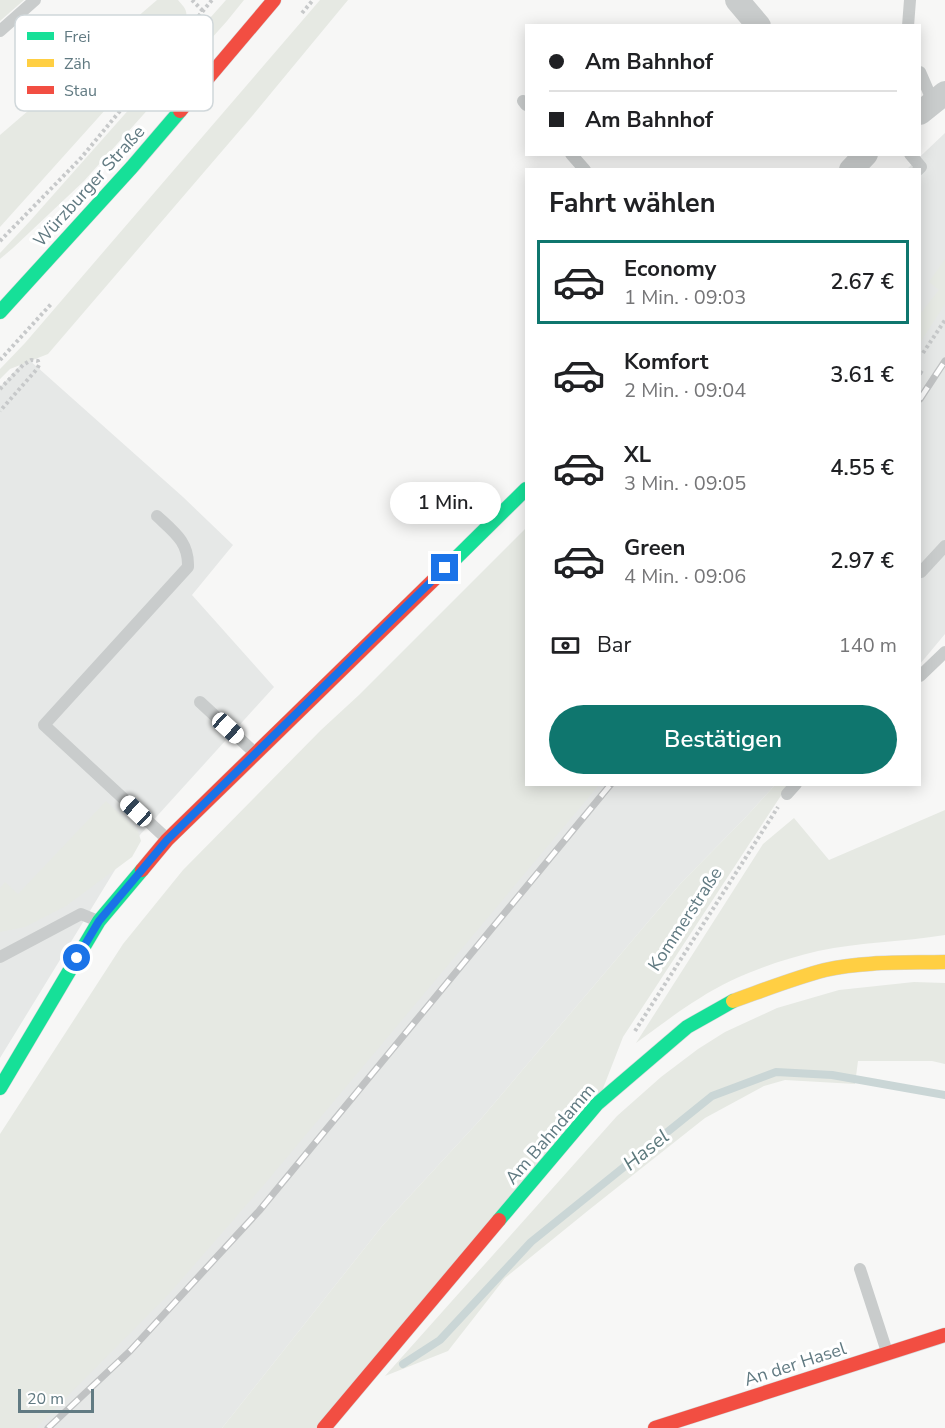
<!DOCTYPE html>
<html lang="de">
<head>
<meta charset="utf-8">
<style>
	body { margin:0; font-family:"Nunito Sans",sans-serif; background:#f6f6f6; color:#202124; height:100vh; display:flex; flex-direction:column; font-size:22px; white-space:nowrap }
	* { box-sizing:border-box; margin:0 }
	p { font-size:20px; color:#757577 }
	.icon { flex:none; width:33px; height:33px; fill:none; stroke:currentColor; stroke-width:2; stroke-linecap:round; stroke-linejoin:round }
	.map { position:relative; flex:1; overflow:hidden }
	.details { position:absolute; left:525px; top:168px; width:396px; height:618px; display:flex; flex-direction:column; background:#fff; border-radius:0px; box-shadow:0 3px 15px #0003 }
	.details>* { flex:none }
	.hud { position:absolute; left:525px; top:24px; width:396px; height:132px; border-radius:0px; box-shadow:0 3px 15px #0003; display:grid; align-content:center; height:132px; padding:0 24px; background:#fff }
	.scale { position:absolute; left:18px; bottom:15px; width:76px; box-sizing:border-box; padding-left:6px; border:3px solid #617a82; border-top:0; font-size:16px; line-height:21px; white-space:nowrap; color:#617a82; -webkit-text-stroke:4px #fff; paint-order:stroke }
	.end { position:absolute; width:27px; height:27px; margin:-14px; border:8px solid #1a73e8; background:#fff; box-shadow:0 0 0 3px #fff }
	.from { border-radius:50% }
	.bubble { position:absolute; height:42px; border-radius:21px; background:#fff; box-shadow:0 3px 15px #0003; font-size:20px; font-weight:600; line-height:42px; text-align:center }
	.car { position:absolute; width:18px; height:36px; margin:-18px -9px; border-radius:8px; box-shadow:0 0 4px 2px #0007; background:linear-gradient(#fff 24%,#345 0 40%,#fff 0 76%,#345 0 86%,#fff 0) }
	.hud b { display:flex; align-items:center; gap:21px; height:57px; font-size:22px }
	.hud b+b { border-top:2px solid #e0e0e0 }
	.hud i { width:15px; height:15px; background:#202124 }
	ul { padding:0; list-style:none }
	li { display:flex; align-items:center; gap:18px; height:84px; margin:0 12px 9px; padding:0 12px; border:3px solid transparent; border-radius:0px }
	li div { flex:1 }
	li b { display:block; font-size:22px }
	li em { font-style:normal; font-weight:600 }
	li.active { border-color:#0f766e }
	li>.icon { width:54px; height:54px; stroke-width:1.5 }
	h2 { padding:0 24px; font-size:27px; line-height:72px }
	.pay { display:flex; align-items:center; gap:15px; height:66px; padding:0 24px; font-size:22px }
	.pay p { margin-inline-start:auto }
	.primary-button { display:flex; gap:12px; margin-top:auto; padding:12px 24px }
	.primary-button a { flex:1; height:69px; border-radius:36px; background:#0f766e; color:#fff; font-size:24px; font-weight:600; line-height:69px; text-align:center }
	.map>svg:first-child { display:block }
	.built { fill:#e6e8e7 }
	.green { fill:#e6e9e3 }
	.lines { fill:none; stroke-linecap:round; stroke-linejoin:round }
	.stream { stroke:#cad6d6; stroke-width:8 }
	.fast-casing { stroke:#d4d5d6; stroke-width:15 }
	.slow-casing { stroke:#d4d5d6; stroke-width:15 }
	.jam-casing { stroke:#d4d5d6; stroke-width:15 }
	.path { stroke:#c7c9ca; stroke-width:4; stroke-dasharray:3 3; stroke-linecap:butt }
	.lane { stroke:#c9cccc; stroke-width:12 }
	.street { stroke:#c9cccc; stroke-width:24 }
	.fast { stroke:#16e098; stroke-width:14 }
	.slow { stroke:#ffcf43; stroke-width:14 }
	.jam { stroke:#f24e42; stroke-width:14 }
	.rail-casing { stroke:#c0c2c3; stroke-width:7 }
	.rail { stroke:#fff; stroke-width:4.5; stroke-dasharray:14; stroke-linecap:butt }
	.route { stroke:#1a73e8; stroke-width:8 }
	.labels { text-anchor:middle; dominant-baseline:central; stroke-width:6; stroke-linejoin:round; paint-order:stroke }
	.street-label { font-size:18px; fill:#617a82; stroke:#fff }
	.water-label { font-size:20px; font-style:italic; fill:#5c797c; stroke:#fff }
	.key { fill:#fff; stroke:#d0d7da; stroke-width:1.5 }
	.key-label { font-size:16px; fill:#617a82 }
</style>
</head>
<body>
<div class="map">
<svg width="945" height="1428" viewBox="0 0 945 1428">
	<rect width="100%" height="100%" fill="#f7f7f6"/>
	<path class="built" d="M 945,133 L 945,634 L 920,664 L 920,170 L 906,170 Z
		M 27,358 L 183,497 L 233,545 L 192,595 L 274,687 L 129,847 L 0,1058 L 0,387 Z
		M 526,784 L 775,785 L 745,818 L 681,883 L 480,1120 L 383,1225 L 222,1428 L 0,1428 L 0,1256 Z"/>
	<path class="green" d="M 0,0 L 24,0 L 0,21 Z
		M 157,0 L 178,0 C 184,7 189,11 185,21 L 0,227 L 0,135 Z
		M 226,0 L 244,0 L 227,21 L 84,181 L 13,248 L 0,259 L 0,253 L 30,221 Z
		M 320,0 L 348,0 L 253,115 L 48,354 L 10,369 L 0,379 L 0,369 L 25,343 Z
		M 945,259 L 945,304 L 920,343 L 920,314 L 939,290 L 929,282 Z
		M 526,528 L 526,784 L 599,785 L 263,1186 L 169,1294 L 36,1428 L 0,1428 L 0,1134 L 123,944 L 183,870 L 321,730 L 359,695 Z
		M 775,785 L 790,785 L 784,791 L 623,1037 L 597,1104 L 324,1428 L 222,1428 L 383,1225 L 480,1120 L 681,883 L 745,818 Z
		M 106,801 L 138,831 L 141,841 L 132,857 L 66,906 L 25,927 L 0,932 L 0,888 L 5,882 L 18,894 Z
		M 945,810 L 945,935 C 903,942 860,942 818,951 C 777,961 735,975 700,998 C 677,1012 657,1028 636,1043 L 763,844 L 794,818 L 829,860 Z
		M 914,982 L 945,983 L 945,1064 L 932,1061 L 858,1061 L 855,1084 L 785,1080 L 764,1086 L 705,1118 L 590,1209 L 505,1278 L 448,1351 L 385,1376 L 617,1116 L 661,1077 L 698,1049 L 725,1032 L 777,1008 L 839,990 Z"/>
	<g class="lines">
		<path class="stream" d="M 403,1364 L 440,1340 L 531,1242 L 712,1096 L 776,1072 L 832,1075 L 945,1095"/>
		<defs>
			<path id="fast" d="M 0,312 L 132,167 L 180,111
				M 451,563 L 526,489
				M 0,1088 L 99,921 L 142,870
				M 499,1220 L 597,1104 L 687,1027 L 733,1001"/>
			<path id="slow" d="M 733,1001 C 764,990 794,978 825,970 C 864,961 906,963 945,962"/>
			<path id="jam" d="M 180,111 L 274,0
				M 142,870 L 167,840 L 451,563
				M 324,1428 L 499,1220
				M 655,1428 L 945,1335"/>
		</defs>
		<use href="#fast" class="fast-casing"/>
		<use href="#slow" class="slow-casing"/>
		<use href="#jam" class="jam-casing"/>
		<path class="path" d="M 192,0 L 203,11
			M 302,13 L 313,0
			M 0,241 L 81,158 L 212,0
			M 923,353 L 945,320
			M 0,360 L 52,303
			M 920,372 L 925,375
			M 0,389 L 23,365 L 31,360 L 38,361 L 39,365 L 37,369 L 0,411
			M 635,1031 L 778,807"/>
		<path class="lane" d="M 908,26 L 910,0
			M 0,31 L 35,0
			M 920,72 L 933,102
			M 523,101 L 526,105
			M 571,154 L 585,170
			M 910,154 L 921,167 L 918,170
			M 157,516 C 174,532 189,542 188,567 L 44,725 L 166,838
			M 921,572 L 945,546
			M 920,676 L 945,652
			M 200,702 L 254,752
			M 787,794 L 796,784
			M 0,957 L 81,914 L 98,921
			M 860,1269 L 887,1352"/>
		<path class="street" d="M 737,0 L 759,26
			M 920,113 L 945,93
			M 851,170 L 866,154"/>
		<use href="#fast" class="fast"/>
		<use href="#slow" class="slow"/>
		<use href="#jam" class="jam"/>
		<defs>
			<path id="rail" d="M 920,399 L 945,361
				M 48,1428 L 130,1351 L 259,1211 L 611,784"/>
		</defs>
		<use href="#rail" class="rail-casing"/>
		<use href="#rail" class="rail"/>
	</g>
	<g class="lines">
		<path class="route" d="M 77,958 L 99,921 L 167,840 L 445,568"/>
	</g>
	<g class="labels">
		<g class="street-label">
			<text transform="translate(89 186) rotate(-48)">Würzburger Straße</text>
			<text transform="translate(685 919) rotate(-57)">Kommerstraße</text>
			<text transform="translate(550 1134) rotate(-49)">Am Bahndamm</text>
			<text transform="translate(795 1364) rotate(-18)">An der Hasel</text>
		</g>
		<g class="water-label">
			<text transform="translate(646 1150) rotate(-39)">Hasel</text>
		</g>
	</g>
	<rect x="15" y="15" width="198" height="96" rx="9" class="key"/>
	<rect x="27" y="32" width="27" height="8" fill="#16e098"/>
	<rect x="27" y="59" width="27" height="8" fill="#ffcf43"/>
	<rect x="27" y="86" width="27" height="8" fill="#f24e42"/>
	<g class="key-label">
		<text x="64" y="42">Frei</text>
		<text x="64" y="69">Zäh</text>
		<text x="64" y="96">Stau</text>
	</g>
</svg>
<div class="scale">20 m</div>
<i class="end from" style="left:77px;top:958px"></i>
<i class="end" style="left:445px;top:568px"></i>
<div class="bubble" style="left:390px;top:482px;width:111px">1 Min.</div>
<i class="car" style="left:228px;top:728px;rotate:132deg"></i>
<i class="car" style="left:136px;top:811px;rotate:313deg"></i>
<div class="hud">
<b><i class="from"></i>Am Bahnhof</b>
<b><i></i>Am Bahnhof</b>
</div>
<section class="details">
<h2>Fahrt wählen</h2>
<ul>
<li class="active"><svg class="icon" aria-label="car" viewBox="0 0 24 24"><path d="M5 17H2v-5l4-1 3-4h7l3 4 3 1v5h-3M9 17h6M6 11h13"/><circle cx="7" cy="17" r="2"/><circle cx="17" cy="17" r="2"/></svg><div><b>Economy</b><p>1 Min. · 09:03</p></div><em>2.67 €</em></li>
<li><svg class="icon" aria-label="car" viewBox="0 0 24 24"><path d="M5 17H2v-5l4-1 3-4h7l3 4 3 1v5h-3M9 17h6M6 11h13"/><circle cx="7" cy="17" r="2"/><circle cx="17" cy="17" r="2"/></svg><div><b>Komfort</b><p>2 Min. · 09:04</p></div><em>3.61 €</em></li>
<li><svg class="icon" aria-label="car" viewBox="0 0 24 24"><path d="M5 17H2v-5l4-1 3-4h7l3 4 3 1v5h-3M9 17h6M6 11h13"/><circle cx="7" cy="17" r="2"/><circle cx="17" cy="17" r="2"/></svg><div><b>XL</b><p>3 Min. · 09:05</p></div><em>4.55 €</em></li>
<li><svg class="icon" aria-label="car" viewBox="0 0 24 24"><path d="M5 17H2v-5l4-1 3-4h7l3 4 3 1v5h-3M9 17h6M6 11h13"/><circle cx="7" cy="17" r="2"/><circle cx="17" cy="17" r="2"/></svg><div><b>Green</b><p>4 Min. · 09:06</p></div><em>2.97 €</em></li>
</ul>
<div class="pay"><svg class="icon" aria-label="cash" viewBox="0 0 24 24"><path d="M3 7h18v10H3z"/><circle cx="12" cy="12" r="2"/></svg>Bar<p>140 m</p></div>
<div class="primary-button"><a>Bestätigen</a></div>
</section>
</div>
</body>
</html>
